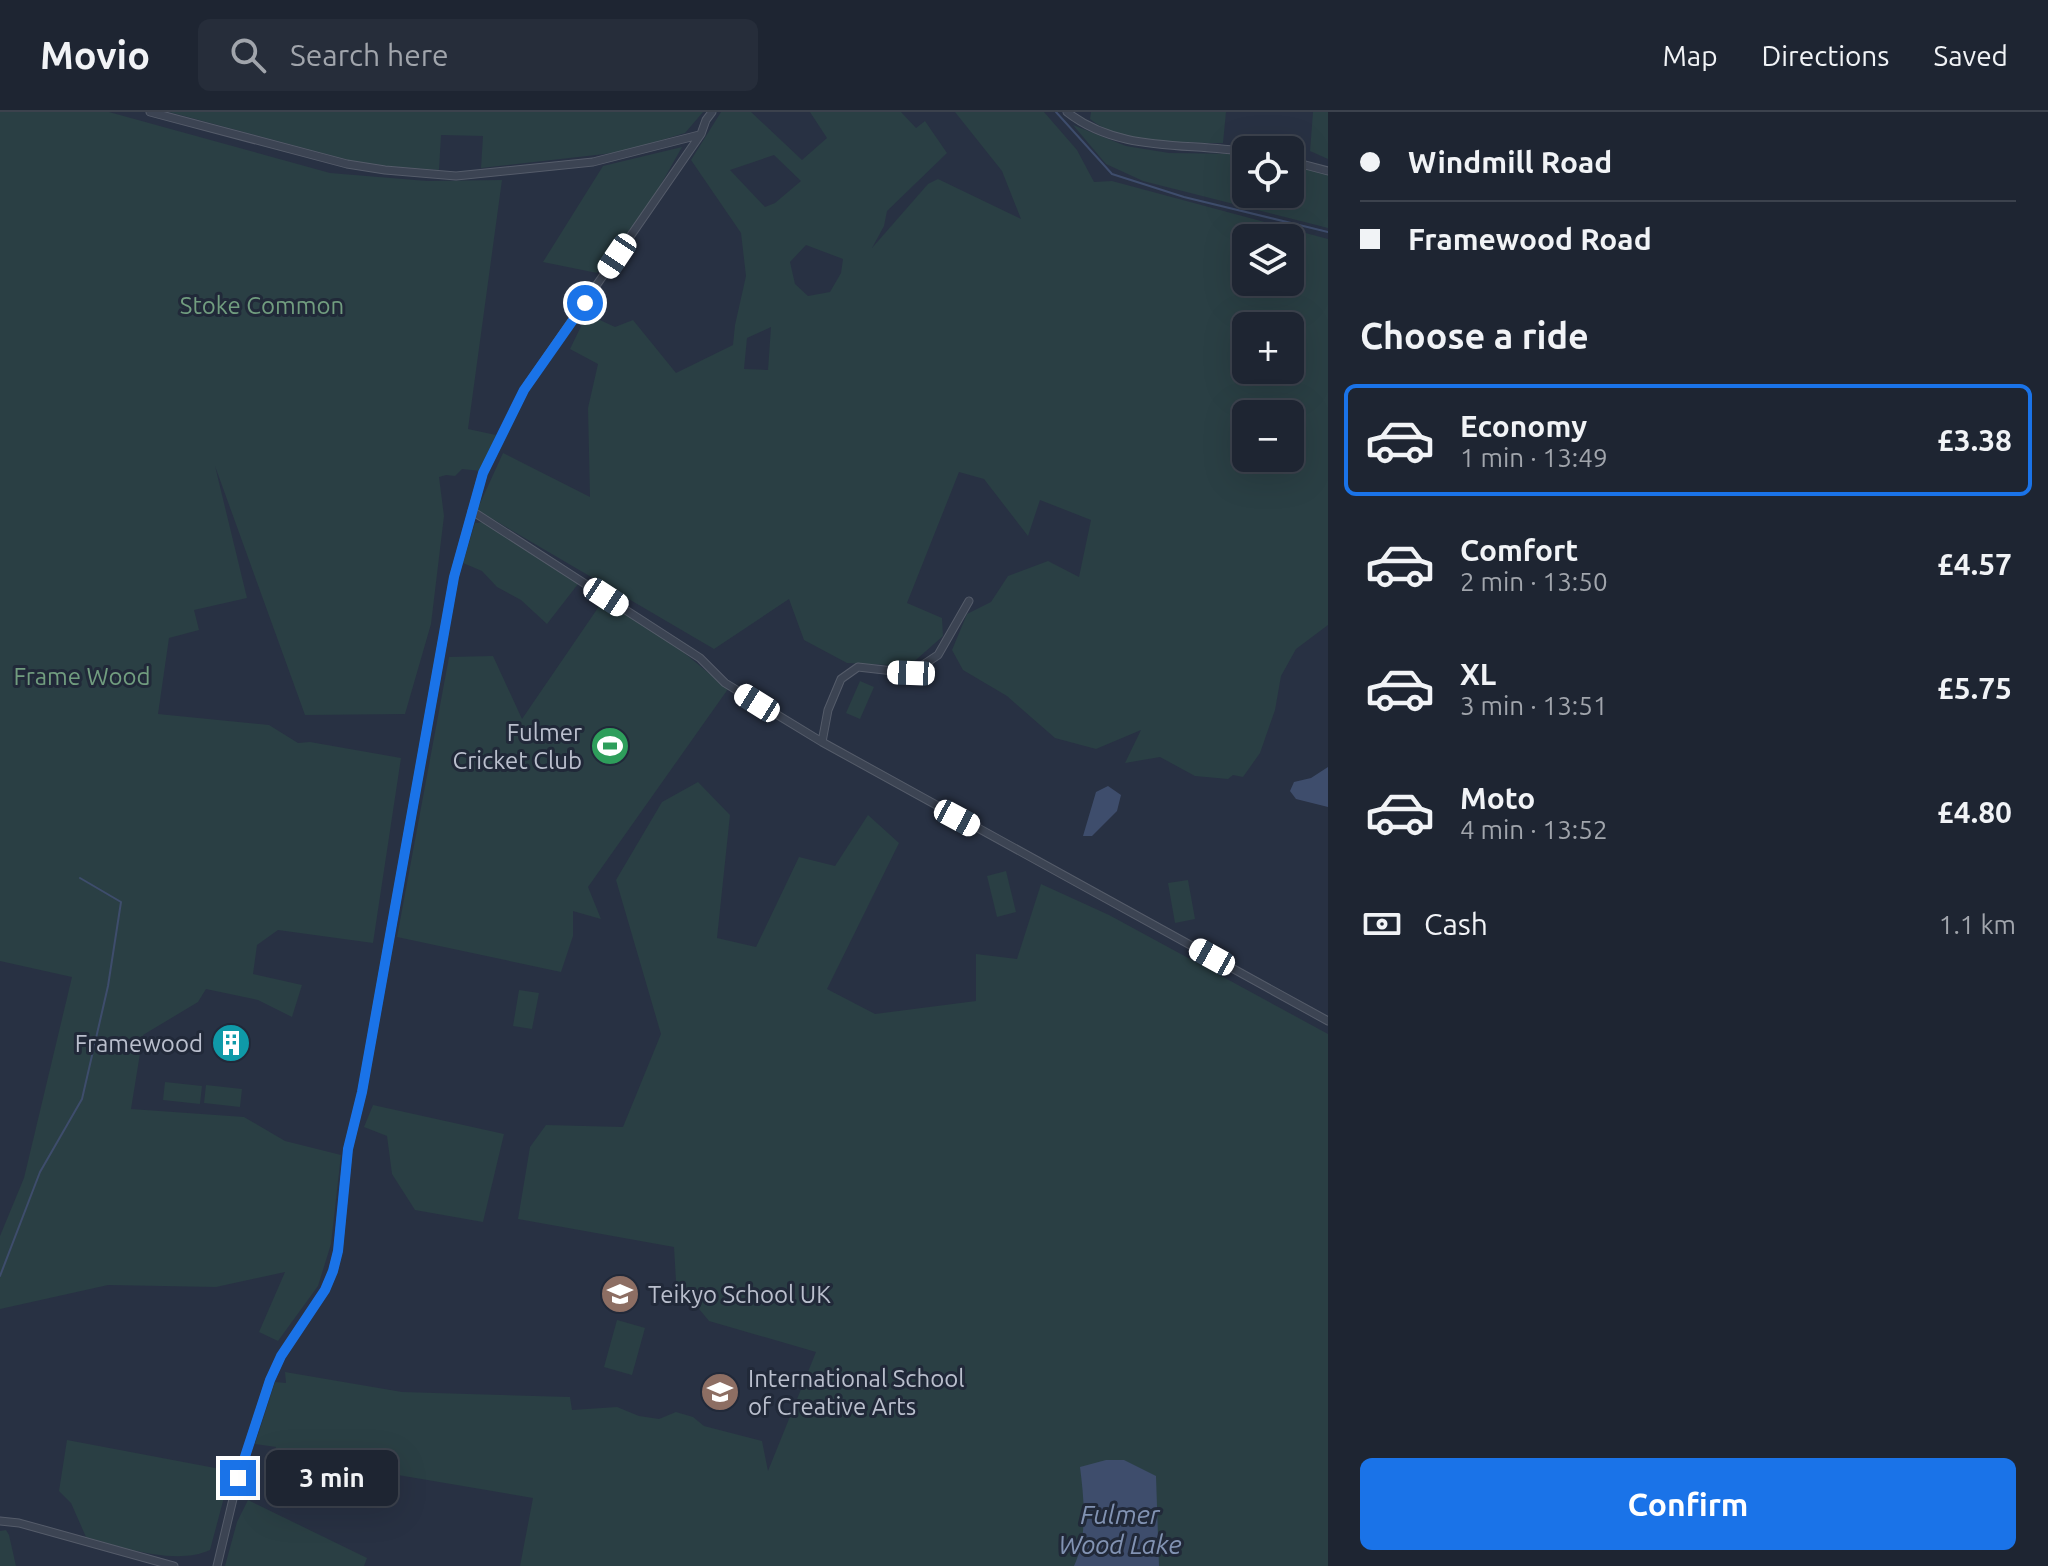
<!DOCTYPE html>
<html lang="en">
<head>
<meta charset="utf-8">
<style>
	body { margin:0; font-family:Ubuntu,sans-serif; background:#262d3a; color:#f1f3f6; height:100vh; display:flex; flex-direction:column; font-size:30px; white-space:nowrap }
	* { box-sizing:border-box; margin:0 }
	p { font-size:26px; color:#a1a5ac }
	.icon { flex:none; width:44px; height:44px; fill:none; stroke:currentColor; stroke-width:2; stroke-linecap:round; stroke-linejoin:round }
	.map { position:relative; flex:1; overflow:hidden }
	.sheet { display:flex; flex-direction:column; background:#1e2532; width:720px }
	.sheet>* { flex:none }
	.banner { display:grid; align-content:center; height:176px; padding:0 32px; background:#1e2532 }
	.fabs { position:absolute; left:1232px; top:24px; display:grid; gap:16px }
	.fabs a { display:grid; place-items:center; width:72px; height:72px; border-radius:12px; background:#1e2532; box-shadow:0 8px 32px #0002,0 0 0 2px #3c424d; font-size:40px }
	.end { position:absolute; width:36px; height:36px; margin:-18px; border:10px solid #1a73e8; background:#fff; box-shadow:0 0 0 4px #fff }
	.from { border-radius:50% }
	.bubble { position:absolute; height:56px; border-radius:12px; background:#1e2532; box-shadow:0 8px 32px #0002,0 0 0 2px #3c424d; font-size:26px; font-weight:700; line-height:56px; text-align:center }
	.car { position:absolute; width:24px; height:48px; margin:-24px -12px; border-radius:10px; box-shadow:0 0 6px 2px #0007; background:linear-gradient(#fff 24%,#345 0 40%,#fff 0 76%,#345 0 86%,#fff 0) }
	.banner b { display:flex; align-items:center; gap:28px; height:76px; font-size:30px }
	.banner b+b { border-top:2px solid #3c424d }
	.banner i { width:20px; height:20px; background:#f1f3f6 }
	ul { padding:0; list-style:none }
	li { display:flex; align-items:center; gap:24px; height:112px; margin:0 16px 12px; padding:0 16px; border:4px solid transparent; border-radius:12px }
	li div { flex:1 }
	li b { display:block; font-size:30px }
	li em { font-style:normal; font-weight:700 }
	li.active { border-color:#1a73e8 }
	li>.icon { width:72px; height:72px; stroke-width:1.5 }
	h2 { padding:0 32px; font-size:36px; line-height:96px }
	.pay { display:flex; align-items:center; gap:20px; height:88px; padding:0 32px; font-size:30px }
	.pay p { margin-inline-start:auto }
	.action { display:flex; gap:16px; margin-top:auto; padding:16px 32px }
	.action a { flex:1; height:92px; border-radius:12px; background:#1a73e8; color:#fff; font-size:32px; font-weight:700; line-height:92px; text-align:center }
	header { display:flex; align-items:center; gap:48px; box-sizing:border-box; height:112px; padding:0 40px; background:#1e2532; border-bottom:2px solid #3c424d }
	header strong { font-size:38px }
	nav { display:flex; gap:44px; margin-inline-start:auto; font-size:28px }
	.search { width:560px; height:72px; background:#262d3a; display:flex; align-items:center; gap:20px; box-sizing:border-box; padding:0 28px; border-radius:12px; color:#a1a5ac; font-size:30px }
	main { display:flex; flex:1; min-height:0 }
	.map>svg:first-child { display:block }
	.green { fill:#2a3f44; fill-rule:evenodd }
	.water { fill:#3e4d6c }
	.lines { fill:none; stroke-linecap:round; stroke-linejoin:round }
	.stream { stroke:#3e4d6c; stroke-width:2 }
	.minor-casing { stroke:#555c6a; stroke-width:9 }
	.minor { stroke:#3c4453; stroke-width:7 }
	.route { stroke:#1a73e8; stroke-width:10 }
	.labels { text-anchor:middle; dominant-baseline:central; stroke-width:6; stroke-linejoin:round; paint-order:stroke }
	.park-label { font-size:24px; fill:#719d7f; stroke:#212939 }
	.poi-label { font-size:24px; fill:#babfcd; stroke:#212939; text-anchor:end }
	.water-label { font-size:26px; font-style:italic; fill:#8293b3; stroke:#212939 }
</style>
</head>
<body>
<header>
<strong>Movio</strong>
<div class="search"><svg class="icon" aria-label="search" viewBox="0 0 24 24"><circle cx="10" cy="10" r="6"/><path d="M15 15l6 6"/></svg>Search here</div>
<nav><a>Map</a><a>Directions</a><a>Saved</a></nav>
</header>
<main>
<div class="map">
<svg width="1328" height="1454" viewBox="0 0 1328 1454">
	<rect width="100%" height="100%" fill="#283143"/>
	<path class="green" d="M 0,0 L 109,0 L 330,61 L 427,69 L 502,68 L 468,317 L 496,323 L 481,359 L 462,357 L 455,364 L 446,363 L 439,365 L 444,404 L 431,512 L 405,602 L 305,603 L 215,354 L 247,486 L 194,498 L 199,518 L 169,526 L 158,602 L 269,613 L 298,631 L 310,630 L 401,646 L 373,831 L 278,818 L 257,833 L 253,862 L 302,873 L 292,905 L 258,888 L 206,877 L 198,890 L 143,923 L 131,997 L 244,1005 L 285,1029 L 341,1043 L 331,1132 L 318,1174 L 278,1229 L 259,1220 L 285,1160 L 216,1175 L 108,1173 L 0,1197 L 0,1124 L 24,1066 L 72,865 L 0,849 Z
		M 169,0 L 703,0 L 685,21 L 622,40 L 481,56 L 483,24 L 441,23 L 439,58 L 386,54 L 348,48 Z
		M 721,0 L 751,0 L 802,48 L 827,26 L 810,0 L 901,0 L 916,16 L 925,9 L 947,41 L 887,99 L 884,114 L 872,136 L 928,72 L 938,67 L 1021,107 L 1002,59 L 955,0 L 1044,0 L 1077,38 L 1094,70 L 1112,69 L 1328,127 L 1328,513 L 1296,537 L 1281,564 L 1275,598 L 1260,641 L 1243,665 L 1233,663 L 1228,667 L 1195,664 L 1160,645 L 1125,651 L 1141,618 L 1096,637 L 1055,626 L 1007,584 L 963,558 L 952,538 L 967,502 L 991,490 L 1008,464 L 1048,449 L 1079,465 L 1091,408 L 1040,388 L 1028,424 L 984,367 L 959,360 L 907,491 L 942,506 L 943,524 L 909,554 L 847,551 L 804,528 L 789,487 L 714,537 L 477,398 L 503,341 L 590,385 L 588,296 L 598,252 L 570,237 L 587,202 L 615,215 L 633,208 L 676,261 L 733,233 L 735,213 L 746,164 L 741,121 L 691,48 ZM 774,43 L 801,69 L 775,91 L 765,95 L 730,58 ZM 1290,126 L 1290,170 L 1246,170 L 1246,126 ZM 806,133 L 843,147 L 841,161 L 830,180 L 808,184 L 795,172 L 790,150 ZM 1290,214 L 1290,258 L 1246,258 L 1246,214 ZM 771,215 L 768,258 L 744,257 L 747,226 ZM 1246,302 L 1290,302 L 1290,346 L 1246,346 Z
		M 1091,0 L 1226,0 L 1223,31 C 1187,31 1118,31 1090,7 Z
		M 1313,0 L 1328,0 L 1328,47 L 1310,39 Z
		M 1073,13 L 1126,34 L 1169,41 L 1246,42 L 1246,82 L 1290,82 L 1290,51 L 1328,60 L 1328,116 L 1143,69 L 1106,52 Z
		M 682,35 L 642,106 L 597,161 L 543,150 L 603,54 Z
		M 483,410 L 578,472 L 547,512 L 521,488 L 497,475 L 482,459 L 463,451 L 475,411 Z
		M 604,487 L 677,535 L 728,577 L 588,775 L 601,807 L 573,799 L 573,824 L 561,860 L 397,825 L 449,545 L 493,544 L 522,607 Z
		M 860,569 L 874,575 L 860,607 L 846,601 Z
		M 698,670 L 730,703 L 717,826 L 756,835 L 799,745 L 835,754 L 868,703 L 899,731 L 827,877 L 875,902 L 976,889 L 976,842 L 1017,847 L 1041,772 L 1109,803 L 1328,922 L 1328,1454 L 520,1454 L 533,1386 L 392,1362 L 378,1352 L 275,1338 L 276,1335 L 255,1332 L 275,1270 L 286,1271 L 285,1260 L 402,1280 L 570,1285 L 572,1298 L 617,1295 L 639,1304 L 659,1307 L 676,1300 L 693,1305 L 704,1314 L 762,1329 L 768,1359 L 816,1240 L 709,1209 L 676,1169 L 674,1135 L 518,1107 L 530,1035 L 546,1013 L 623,1015 L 661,922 L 616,768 L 662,690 Z
		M 1006,759 L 1016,800 L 997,805 L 987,764 Z
		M 1188,768 L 1195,807 L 1175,811 L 1168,771 Z
		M 519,878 L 539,881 L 532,917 L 513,914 Z
		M 165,970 L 202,974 L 200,992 L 163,988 Z
		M 206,973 L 242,977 L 240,995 L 204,991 Z
		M 373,993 L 504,1022 L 483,1110 L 415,1098 L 392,1062 L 387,1024 L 364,1015 Z
		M 617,1208 L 645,1216 L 632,1263 L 604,1255 Z
		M 67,1328 L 231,1359 L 210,1438 C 175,1454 122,1435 86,1425 L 71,1391 L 59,1379 Z
		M 248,1388 L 367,1446 L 364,1454 L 225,1454 L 237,1410 Z
		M 6,1418 L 9,1423 L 16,1454 L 0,1454 L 0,1419 Z"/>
	<path class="water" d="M 1328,655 L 1328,695 L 1296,687 L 1290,679 L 1294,670 L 1311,666 Z
		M 1108,674 L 1121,683 L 1117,699 L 1092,724 L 1083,724 L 1096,680 Z
		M 1106,1348 L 1124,1348 L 1156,1364 L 1159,1454 L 1074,1454 C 1088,1424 1084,1387 1080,1355 Z"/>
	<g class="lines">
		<path class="stream" d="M 1056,0 L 1112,62 L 1184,85 L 1328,120
			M 0,1164 L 40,1060 L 82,987 L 108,874 L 121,790 L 80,766"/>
		<defs>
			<path id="minor" d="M 150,0 L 347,52 L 385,58 L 456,64 L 593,50 L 699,23
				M 1067,0 C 1119,41 1186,30 1246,40
				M 1290,49 L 1328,59
				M 472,399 L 700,546 L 725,571 L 822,630 L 1328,909
				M 822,630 L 828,598 L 841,567 L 858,555 L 911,561 L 938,543 L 969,489
				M 0,1409 L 19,1411 L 174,1454
				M 217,1454 L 238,1366 L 270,1268 L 281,1244 L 325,1178 L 333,1159 L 338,1139 L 348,1037 L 362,980 L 454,465 L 483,361 L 524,278 L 701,22 L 706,8 L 712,0"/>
		</defs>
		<use href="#minor" class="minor-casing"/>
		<use href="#minor" class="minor"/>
	</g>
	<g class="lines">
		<path class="route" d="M 238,1366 L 270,1268 L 281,1244 L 325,1178 L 333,1159 L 338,1139 L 348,1037 L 362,980 L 454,465 L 483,361 L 524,278 L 585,191"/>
	</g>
	<defs>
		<symbol id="stadium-disc" viewBox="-11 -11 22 22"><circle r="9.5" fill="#2e9e5b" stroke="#212939"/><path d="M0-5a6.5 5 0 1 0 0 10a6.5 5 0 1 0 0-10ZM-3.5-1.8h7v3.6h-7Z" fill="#fff"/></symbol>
		<symbol id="building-disc" viewBox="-11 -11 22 22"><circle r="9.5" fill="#0f9aa8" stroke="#212939"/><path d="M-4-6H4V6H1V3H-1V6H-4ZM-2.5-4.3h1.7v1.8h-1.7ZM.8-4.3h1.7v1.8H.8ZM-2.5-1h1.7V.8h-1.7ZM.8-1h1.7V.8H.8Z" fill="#fff"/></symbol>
		<symbol id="school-disc" viewBox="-11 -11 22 22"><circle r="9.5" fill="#8d6e63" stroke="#212939"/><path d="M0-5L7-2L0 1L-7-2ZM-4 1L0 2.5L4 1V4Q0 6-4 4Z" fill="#fff"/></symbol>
	</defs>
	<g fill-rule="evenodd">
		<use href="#stadium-disc" x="588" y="612" width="44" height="44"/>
		<use href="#building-disc" x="209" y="909" width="44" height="44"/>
		<use href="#school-disc" x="598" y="1160" width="44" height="44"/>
		<use href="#school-disc" x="698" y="1258" width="44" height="44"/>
	</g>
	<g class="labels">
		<g class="park-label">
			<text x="262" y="193">Stoke Common</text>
			<text x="82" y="564">Frame Wood</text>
		</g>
		<g class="poi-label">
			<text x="582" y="620">Fulmer<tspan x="582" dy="28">Cricket Club</tspan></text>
			<text x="203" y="931">Framewood</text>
			<text x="648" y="1182" text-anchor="start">Teikyo School UK</text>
			<text x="748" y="1266" text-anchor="start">International School<tspan x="748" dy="28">of Creative Arts</tspan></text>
		</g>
		<g class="water-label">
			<text x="1120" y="1402">Fulmer<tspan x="1120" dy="30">Wood Lake</tspan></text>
		</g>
	</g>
</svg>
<div class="fabs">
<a><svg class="icon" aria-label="locate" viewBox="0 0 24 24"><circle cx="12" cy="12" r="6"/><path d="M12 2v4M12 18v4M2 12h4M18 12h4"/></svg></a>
<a><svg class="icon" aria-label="layers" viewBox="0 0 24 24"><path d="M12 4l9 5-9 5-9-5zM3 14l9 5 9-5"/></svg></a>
<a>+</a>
<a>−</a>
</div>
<i class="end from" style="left:585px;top:191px"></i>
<i class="end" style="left:238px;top:1366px"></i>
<div class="bubble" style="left:266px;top:1338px;width:132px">3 min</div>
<i class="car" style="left:617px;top:144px;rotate:214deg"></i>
<i class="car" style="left:606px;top:485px;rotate:123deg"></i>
<i class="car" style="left:911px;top:561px;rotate:272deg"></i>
<i class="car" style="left:757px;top:591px;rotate:302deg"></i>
<i class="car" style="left:957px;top:706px;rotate:118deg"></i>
<i class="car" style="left:1212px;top:845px;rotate:299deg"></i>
</div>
<section class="sheet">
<div class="banner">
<b><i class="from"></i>Windmill Road</b>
<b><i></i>Framewood Road</b>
</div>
<h2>Choose a ride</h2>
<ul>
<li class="active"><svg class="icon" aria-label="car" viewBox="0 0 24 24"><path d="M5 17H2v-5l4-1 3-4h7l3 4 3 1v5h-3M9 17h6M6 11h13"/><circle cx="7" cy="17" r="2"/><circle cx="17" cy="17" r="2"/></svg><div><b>Economy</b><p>1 min · 13:49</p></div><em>£3.38</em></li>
<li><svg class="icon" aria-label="car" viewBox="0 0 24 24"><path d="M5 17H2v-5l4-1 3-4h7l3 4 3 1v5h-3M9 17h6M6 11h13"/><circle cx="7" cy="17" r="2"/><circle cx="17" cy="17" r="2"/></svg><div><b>Comfort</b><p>2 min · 13:50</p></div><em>£4.57</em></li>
<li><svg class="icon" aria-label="car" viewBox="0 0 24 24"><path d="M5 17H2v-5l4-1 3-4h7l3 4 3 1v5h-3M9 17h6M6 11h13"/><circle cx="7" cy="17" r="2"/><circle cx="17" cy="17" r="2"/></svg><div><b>XL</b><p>3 min · 13:51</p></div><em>£5.75</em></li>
<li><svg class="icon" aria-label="car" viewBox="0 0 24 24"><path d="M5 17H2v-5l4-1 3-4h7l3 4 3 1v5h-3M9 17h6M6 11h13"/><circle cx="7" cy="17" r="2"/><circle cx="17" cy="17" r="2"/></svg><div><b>Moto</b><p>4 min · 13:52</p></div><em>£4.80</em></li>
</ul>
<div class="pay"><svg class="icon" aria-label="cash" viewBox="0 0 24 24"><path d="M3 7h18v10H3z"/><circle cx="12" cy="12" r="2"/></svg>Cash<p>1.1 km</p></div>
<div class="action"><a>Confirm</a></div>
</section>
</main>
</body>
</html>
